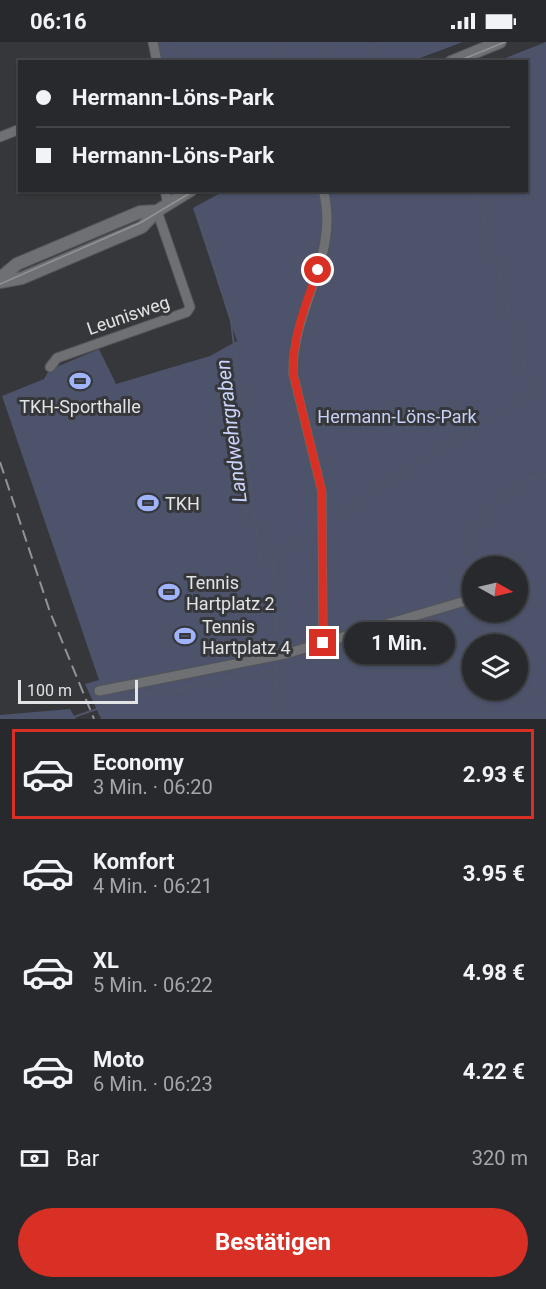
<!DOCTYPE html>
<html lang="de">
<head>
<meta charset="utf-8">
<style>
	body { margin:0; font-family:Roboto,sans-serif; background:#343538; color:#f1f3f6; height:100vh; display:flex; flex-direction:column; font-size:22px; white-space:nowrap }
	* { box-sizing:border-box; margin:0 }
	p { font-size:20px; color:#a5a6a9 }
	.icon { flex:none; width:33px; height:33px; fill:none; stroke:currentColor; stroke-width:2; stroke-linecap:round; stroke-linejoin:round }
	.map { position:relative; height:677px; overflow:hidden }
	.sheet { display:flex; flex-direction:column; background:#28292c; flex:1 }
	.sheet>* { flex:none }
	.banner { position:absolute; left:18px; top:18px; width:510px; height:132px; border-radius:0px; box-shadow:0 2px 4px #0004,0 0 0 2px #444548; display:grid; align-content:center; height:132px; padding:0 18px; background:#28292c }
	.needle { width:39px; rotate:98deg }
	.tools { position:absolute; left:462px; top:514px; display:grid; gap:12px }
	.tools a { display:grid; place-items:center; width:66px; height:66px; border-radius:50%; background:#28292c; box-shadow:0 2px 4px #0004,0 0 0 2px #444548; font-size:30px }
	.scale { position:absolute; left:18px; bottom:15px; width:120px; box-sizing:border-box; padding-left:6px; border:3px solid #e2e3e5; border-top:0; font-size:16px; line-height:21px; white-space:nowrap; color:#e2e3e5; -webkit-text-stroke:4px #36373a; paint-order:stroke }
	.end { position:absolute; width:27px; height:27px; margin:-14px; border:8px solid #d93025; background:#fff; box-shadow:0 0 0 3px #fff }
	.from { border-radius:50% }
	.bubble { position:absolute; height:42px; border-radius:21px; background:#28292c; box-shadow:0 2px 4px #0004,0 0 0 2px #444548; font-size:20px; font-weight:700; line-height:42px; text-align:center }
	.banner b { display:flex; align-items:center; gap:21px; height:57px; font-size:22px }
	.banner b+b { border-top:2px solid #444548 }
	.banner i { width:15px; height:15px; background:#f1f3f6 }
	ul { padding:10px 0 0; list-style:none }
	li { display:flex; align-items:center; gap:18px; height:90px; margin:0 12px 9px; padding:0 6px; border:3px solid transparent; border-radius:0px }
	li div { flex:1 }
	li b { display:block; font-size:22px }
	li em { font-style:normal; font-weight:700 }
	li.selected { border-color:#d93025 }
	li>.icon { width:54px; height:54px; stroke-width:1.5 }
	.pay { display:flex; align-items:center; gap:15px; height:66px; padding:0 18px; font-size:22px }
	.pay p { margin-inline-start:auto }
	.action { display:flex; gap:12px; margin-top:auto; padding:12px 18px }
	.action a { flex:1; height:69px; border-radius:36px; background:#d93025; color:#fff; font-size:24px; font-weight:700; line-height:69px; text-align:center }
	.status { display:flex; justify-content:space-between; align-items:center; height:42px; padding:0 30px; background:#28292c; direction:ltr }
	.status svg { height:16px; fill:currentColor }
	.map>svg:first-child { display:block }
	.green { fill:#4c536a; fill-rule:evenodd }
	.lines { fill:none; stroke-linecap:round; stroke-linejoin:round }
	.stream { stroke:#50556a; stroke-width:2 }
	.minor-casing { stroke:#545558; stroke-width:11 }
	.secondary-casing { stroke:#545558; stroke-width:14 }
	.minor { stroke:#6f7074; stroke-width:9 }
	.secondary { stroke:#6f7074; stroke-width:12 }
	.tram { stroke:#929395; stroke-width:1.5 }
	.rail { stroke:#929395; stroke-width:2; stroke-dasharray:12 6; stroke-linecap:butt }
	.route { stroke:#d93025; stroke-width:8 }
	.labels { text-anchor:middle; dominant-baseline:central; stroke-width:6; stroke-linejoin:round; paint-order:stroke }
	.street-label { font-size:18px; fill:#e2e3e5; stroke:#36373a }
	.poi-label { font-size:18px; fill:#e2e3e5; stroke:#36373a; text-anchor:start }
	.park-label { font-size:18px; fill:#c7d1f7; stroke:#36373a }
	.water-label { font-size:20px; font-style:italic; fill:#cbd5fb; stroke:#36373a }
</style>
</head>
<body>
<div class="status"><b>06:16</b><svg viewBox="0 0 49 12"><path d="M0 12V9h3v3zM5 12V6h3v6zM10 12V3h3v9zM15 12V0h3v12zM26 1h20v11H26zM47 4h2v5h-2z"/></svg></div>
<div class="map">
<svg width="546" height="677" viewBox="0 0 546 677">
	<rect width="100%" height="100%" fill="#36373a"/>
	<path class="green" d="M 158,0 L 463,0 L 412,19 L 162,19 Z
		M 546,0 L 546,677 L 101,677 L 85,642 L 99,638 L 2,354 L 44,337 L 49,328 L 99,307 L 116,342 L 210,314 L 237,299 L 193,166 L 224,149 L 526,148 L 526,20 L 498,19 ZM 472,525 L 518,525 L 518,570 L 472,570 ZM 472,603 L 518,603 L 518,648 L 472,648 Z
		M 70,667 L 76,677 L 0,677 L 0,673 Z"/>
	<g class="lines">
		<path class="stream" d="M 174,0 L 178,20
			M 432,0 L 436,9
			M 282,9 L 288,0
			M 368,14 L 378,0
			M 320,20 L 328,0
			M 476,148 L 532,352 L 488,379
			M 197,170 L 231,279 L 260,518 L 273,522 L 277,600
			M 423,420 L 473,388
			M 336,475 L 414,425
			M 273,522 C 278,505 292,509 303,499 C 309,493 314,485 319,479
			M 472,535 C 470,524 468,514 470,503 C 473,482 509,447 528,438 C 533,436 540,435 546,434
			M 482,570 L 491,603
			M 276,623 L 279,677
			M 518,644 L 546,655
			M 68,677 L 120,659 L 276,627"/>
		<defs>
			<path id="minor" d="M 153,0 L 157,20
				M 0,95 L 20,87
				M 165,148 L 168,163
				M 50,325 L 57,316 L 187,270 L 190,265 L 157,169
				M 323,601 L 322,450 L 293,331 C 292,267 341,212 323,148
				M 99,649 L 285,612 L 472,557"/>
			<path id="secondary" d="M 451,20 L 500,0
				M 0,236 L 17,222 L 140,170 L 157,169
				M 0,240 L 22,236 L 142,185 L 157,169 L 191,148"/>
		</defs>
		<use href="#minor" class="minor-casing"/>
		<use href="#secondary" class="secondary-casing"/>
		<use href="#minor" class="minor"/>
		<use href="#secondary" class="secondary"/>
		<path class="tram" d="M 456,20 L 505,0
			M 0,242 L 140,181 L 195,148"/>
		<path class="rail" d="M 0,420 L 50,570 L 94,677"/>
	</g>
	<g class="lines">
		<path class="route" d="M 318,228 C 306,261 292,296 293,331 L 322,450 L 323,601"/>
	</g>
	<defs>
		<symbol id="stadium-bare" viewBox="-9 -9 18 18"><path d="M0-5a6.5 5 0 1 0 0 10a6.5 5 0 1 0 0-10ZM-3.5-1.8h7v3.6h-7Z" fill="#a0b3fd" stroke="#36373a" stroke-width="2.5" paint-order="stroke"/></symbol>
	</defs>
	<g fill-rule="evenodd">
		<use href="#stadium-bare" x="65" y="324" width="30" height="30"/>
		<use href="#stadium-bare" x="133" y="446" width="30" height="30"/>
		<use href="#stadium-bare" x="154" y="535" width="30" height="30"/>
		<use href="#stadium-bare" x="170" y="579" width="30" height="30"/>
	</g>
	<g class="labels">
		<g class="street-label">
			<text transform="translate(128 273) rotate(-19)">Leunisweg</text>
		</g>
		<g class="poi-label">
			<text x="80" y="364" text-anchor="middle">TKH-Sporthalle</text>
			<text x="165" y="461">TKH</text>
			<text x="186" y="540">Tennis<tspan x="186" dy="21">Hartplatz 2</tspan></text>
			<text x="202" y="584">Tennis<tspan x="202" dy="21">Hartplatz 4</tspan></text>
		</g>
		<g class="park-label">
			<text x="397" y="374">Hermann-Löns-Park</text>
		</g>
		<g class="water-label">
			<text transform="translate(231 389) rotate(-97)">Landwehrgraben</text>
		</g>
	</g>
</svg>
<div class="tools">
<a><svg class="needle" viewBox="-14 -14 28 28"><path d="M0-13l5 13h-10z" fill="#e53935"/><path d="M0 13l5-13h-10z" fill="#a5a6a9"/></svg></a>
<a><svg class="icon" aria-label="layers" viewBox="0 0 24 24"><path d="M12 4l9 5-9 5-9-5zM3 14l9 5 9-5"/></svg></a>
</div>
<div class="scale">100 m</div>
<i class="end from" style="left:318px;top:228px"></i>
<i class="end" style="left:323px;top:601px"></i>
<div class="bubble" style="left:344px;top:580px;width:111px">1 Min.</div>
<div class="banner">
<b><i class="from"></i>Hermann-Löns-Park</b>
<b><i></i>Hermann-Löns-Park</b>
</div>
</div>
<section class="sheet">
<ul>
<li class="selected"><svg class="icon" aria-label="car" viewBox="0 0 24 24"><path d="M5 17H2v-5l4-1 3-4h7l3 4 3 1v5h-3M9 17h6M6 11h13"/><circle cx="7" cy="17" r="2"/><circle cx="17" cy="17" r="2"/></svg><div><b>Economy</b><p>3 Min. · 06:20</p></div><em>2.93 €</em></li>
<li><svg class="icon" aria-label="car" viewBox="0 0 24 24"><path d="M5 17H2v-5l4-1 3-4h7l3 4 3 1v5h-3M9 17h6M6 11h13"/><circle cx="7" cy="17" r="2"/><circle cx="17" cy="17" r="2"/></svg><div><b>Komfort</b><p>4 Min. · 06:21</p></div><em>3.95 €</em></li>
<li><svg class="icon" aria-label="car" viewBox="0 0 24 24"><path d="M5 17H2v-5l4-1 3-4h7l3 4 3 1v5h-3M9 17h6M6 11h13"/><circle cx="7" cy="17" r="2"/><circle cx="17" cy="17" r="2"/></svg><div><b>XL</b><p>5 Min. · 06:22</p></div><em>4.98 €</em></li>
<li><svg class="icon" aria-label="car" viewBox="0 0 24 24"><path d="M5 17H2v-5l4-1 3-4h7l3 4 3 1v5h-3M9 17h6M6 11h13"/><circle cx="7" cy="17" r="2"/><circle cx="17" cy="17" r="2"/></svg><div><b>Moto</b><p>6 Min. · 06:23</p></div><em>4.22 €</em></li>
</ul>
<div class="pay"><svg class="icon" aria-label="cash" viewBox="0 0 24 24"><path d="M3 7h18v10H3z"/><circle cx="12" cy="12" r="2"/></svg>Bar<p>320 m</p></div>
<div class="action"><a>Bestätigen</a></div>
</section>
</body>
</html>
